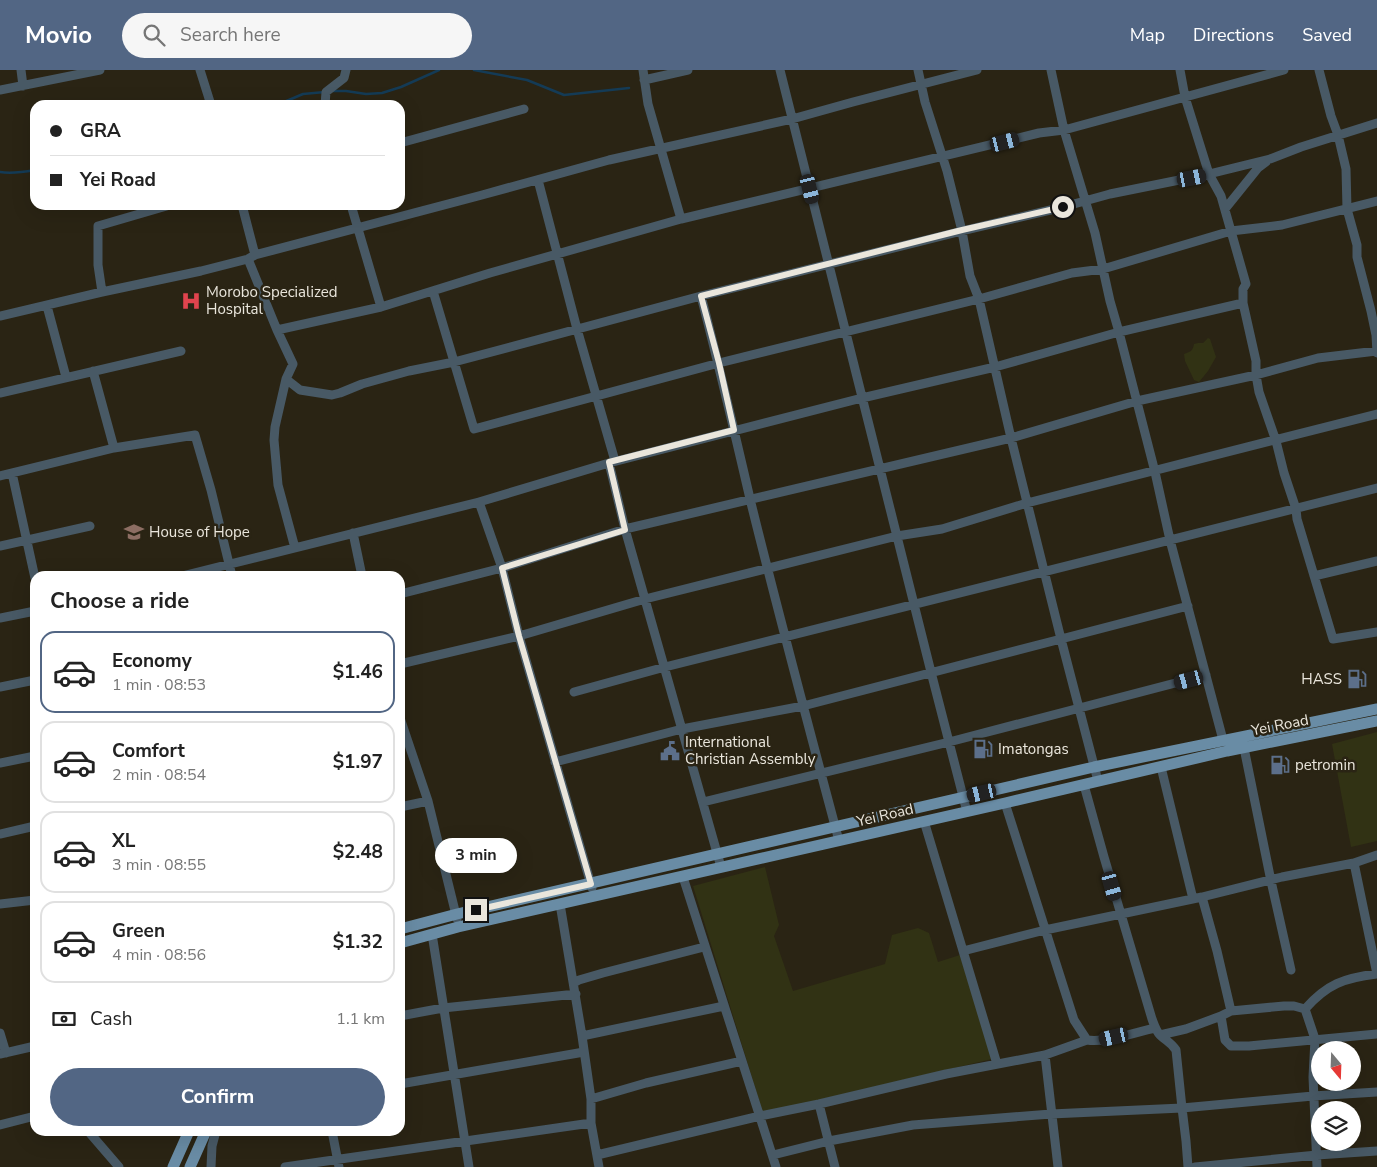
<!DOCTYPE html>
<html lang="en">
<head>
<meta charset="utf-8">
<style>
	body { margin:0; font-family:"Nunito Sans",sans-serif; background:#f6f6f6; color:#222; height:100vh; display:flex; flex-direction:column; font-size:19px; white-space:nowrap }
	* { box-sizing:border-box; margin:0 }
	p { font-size:16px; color:#767676 }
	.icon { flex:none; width:28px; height:28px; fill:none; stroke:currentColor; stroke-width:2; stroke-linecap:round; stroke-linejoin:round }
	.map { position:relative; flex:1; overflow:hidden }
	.sheet { position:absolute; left:30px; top:501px; width:375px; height:565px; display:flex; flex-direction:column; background:#fff; border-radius:15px; box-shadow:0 5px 20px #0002 }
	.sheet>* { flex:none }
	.hud { position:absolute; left:30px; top:30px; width:375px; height:110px; border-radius:15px; box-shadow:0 5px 20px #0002; display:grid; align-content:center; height:110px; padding:0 20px; background:#fff }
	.needle { width:32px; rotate:161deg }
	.controls { position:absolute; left:1311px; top:971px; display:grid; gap:10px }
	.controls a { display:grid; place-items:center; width:50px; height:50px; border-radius:50%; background:#fff; box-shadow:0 5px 20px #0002; font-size:25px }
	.end { position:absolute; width:22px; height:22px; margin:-11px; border:6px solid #eae6dc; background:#111; box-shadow:0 0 0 2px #111 }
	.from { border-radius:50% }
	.bubble { position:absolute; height:35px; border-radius:18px; background:#fff; box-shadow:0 5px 20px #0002; font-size:16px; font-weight:700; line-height:35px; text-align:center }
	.car { position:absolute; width:15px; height:30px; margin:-15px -8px; border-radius:6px; box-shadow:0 0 4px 1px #0007; background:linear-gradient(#222 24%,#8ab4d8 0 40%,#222 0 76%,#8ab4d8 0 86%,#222 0) }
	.hud b { display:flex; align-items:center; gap:18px; height:48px; font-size:19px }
	.hud b+b { border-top:1px solid #e0e0e0 }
	.hud i { width:12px; height:12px; background:#222 }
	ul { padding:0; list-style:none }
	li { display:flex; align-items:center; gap:15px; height:82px; margin:0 10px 8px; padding:0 10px; border:2px solid #e0e0e0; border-radius:15px }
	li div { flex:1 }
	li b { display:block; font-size:19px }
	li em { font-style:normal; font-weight:700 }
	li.on { border-color:#526684 }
	li>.icon { width:45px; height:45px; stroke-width:1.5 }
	h2 { padding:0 20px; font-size:22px; line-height:60px }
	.pay { display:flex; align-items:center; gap:12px; height:55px; padding:0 20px; font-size:19px }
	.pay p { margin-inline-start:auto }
	.button { display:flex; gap:10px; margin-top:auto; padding:10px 20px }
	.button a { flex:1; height:58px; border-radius:30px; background:#526684; color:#fff; font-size:20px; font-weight:700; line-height:58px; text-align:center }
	header { display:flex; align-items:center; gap:30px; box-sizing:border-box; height:70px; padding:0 25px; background:#526684; color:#fff }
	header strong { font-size:24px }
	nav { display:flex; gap:28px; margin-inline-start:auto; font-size:18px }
	.search { width:350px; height:45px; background:#f6f6f6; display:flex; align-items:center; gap:12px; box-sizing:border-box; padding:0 18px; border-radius:28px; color:#767676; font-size:19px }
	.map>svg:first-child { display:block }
	.green { fill:#313214 }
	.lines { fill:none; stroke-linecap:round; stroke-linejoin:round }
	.stream { stroke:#143b56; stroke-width:2.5 }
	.minor { stroke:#485965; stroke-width:9 }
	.major { stroke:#698ca5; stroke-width:11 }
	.route { stroke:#eae6dc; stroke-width:6 }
	.labels { text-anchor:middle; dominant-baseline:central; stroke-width:5; stroke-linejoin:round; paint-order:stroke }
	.poi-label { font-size:15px; fill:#eae6dc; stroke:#2a2414; text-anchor:start }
	.street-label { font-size:15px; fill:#eae6dc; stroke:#2a2414 }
</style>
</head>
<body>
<header>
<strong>Movio</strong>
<div class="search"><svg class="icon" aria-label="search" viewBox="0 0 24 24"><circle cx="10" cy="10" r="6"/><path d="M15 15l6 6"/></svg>Search here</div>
<nav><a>Map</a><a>Directions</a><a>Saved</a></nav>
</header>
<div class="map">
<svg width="1377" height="1097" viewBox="0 0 1377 1097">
	<rect width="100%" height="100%" fill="#2a2414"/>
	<path class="green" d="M 1208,268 L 1210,269 L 1216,287 L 1208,301 L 1199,312 L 1194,310 L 1185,291 L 1184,284 C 1190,282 1193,281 1194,274 L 1198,273 L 1203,273 Z
		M 1377,662 L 1377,771 L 1351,777 L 1332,674 Z
		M 765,797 L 779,855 L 774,866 L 793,921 L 885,894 L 892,865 L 918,858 L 929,863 L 938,892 L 960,885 L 992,989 L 763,1043 L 693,816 Z"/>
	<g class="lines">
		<path class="stream" d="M 474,0 L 527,10 L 564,25 L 629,18
			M 333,21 L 346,21 L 366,24 L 382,23 L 401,17 L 439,0
			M 277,35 L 303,24 L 325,22
			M 0,102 C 11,104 24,102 35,100"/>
		<path class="minor" d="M 21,0 L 23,16
			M 200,0 L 211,35
			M 643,0 L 648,34 L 681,149
			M 780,0 L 931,602 L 967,742
			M 1051,0 L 1064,60 L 1095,163 L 1110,231 L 1119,262 L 1155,402 L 1170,470 L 1223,670
			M 1180,0 L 1185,27 L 1209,104 L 1221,126 L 1246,214 L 1243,219 L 1243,233 L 1256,291 L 1256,305 L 1259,322 L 1276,371 L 1284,403 L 1296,439 L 1297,449 L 1333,569 L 1377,562
			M 1319,0 L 1331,46 L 1338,65 L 1346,99 L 1347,139 L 1357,175 L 1357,187 L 1371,241 L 1376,265 L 1377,283
			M 644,10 L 688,0
			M 0,20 L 100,0
			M 325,35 L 326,22 L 344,8 L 346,0
			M 400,73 L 524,39
			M 538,110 L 577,259 L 615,391
			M 242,135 L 255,185
			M 351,135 L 381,237
			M 1225,139 L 1258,98 L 1266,92
			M 248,189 L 277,260 L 293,294 L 286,309 L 275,357 L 274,370 L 278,415 L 295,478
			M 433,221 L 474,359 L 719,293 L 979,229 L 1072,203 L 1103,199 L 1231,161 L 1282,155 L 1377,131
			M 102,222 L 98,195 L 98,156 L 170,135
			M 701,226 C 719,295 735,364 751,433 C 779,546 809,658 839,771
			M 47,236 L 66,307
			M 0,246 L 102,222 L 201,201 L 248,189 L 255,185 L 482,125 L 609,90 L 792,49 L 853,32 L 977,0
			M 277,260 L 381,237 L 490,203 L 681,149 L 1039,63 L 1064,60 L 1284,0
			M 93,301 L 114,378
			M 286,309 L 300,320 L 332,325 L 340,323 L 362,314 L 409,301 L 454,292 L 701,226 L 962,161 L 1063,137 L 1110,124 L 1209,104 L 1270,89 L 1301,77 L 1377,53
			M 0,323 L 181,281
			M 609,393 L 625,459 L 721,797
			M 12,403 L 35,508
			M 0,406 L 114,378 L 195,365 L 211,420 L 232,506
			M 479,432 L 502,498 L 519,566 L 592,818
			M 353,463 L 362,506
			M 0,476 L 90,456
			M 182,506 L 479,432 L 609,393 L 862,328 L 995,297 L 1119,262 L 1243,233
			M 1314,506 L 1377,491
			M 400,524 L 502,498 L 625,459 L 1011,368 L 1137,331 L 1256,305 L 1318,288 L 1377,281
			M 0,548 L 35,541
			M 400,594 L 519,566 L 645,529 L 897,466 L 942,459 L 1027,433 L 1377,344
			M 0,617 L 35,610
			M 574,622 L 665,597 L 1377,418
			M 400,648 L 428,731 L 457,849
			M 1244,678 L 1271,811 L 1291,900
			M 555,692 L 682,659 L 803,636 L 1061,569 L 1011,368 L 979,229 L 970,206 L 962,161 L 947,101 L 925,32 L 918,0
			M 0,693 L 35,686
			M 1161,697 L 1193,829
			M 1098,711 L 1061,569 L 1188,536
			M 1084,715 L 1104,787 L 1152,949 C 1154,954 1156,961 1160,965 C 1166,971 1171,972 1176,980 L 1182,1038 L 1186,1071 L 1188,1097
			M 703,732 L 949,672 L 1206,605
			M 1005,733 L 1074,950 L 1087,970 C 1106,973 1136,962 1155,958
			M 400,737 L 428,731
			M 924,751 L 997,994
			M 0,764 L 35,756
			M 1354,793 L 1377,904
			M 683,807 L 776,1097
			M 1202,827 L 1217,881 L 1231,941
			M 0,834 L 35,830
			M 560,834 L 582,966 L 591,1029 L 591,1053 L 599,1097
			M 432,864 L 469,1097
			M 963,881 L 1045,860 L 1202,827 L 1282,807 L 1354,793 L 1377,785
			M 574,913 L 579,910 L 603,903 L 704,877
			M 1305,939 C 1327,914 1344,908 1377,904
			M 400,946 L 443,938 L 576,924
			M 1221,946 L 1225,970 L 1231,976 L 1249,976 L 1377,964
			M 0,963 L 6,983
			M 1160,965 L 1186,959 L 1221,946 L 1231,941 L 1284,936 L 1294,936 L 1305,939 L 1315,969 L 1313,1007 L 1317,1097
			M 582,966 L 724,936
			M 0,984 L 35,976
			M 1045,985 L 1058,1097
			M 400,1014 L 584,982
			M 591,1029 L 646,1013 L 742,991
			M 819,1034 L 835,1097
			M 0,1055 L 35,1046
			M 88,1061 L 119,1097
			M 332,1061 L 339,1097
			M 597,1085 L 760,1046 L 819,1034 L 946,1004 L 1045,985 L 1087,970
			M 773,1085 L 829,1071 L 913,1055 L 1051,1044 L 1182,1038 L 1313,1026 L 1377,1022
			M 211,1097 L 212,1076 L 216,1061
			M 285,1097 L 591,1053
			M 1195,1097 L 1317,1085 L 1377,1081"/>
		<path class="major" d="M 400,859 L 457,844 L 1094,697 L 1377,639
			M 400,873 L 458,857 L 1005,733 L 1227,681 L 1377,651
			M 173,1097 L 189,1061
			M 190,1097 L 206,1061"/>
	</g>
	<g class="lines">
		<path class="route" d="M 476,840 L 591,814 L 519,566 L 502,498 L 625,460 L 609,392 L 734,360 L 719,293 L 701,226 L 962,160 L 1063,137"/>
	</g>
	<defs>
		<symbol id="hospital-bare" viewBox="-9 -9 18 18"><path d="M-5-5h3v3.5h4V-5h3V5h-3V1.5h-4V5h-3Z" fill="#e0444e" stroke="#2a2414" stroke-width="2.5" paint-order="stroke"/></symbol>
		<symbol id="school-bare" viewBox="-9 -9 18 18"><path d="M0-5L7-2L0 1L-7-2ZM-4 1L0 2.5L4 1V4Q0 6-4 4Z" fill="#8d6e63" stroke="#2a2414" stroke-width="2.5" paint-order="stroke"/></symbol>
		<symbol id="fuel-bare" viewBox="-9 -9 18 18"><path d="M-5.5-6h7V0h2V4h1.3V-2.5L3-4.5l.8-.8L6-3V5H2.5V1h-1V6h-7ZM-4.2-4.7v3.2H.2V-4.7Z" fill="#5c6f8a" stroke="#2a2414" stroke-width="2.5" paint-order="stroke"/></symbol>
		<symbol id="civic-bare" viewBox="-9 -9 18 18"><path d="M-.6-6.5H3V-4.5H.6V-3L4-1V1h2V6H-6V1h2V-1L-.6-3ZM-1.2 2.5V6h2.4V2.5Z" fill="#5c6f8a" stroke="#2a2414" stroke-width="2.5" paint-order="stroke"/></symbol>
	</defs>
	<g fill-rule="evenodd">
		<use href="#hospital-bare" x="177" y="217" width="28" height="28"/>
		<use href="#school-bare" x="120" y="448" width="28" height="28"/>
		<use href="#fuel-bare" x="1343" y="595" width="28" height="28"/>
		<use href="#fuel-bare" x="969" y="665" width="28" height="28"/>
		<use href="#civic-bare" x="656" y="667" width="28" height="28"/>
		<use href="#fuel-bare" x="1266" y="681" width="28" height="28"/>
	</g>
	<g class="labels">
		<g class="poi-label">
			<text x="206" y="222">Morobo Specialized<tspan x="206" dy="17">Hospital</tspan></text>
			<text x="149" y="462">House of Hope</text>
			<text x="1342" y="609" text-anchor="end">HASS</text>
			<text x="685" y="672">International<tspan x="685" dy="17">Christian Assembly</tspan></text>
			<text x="998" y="679">Imatongas</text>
			<text x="1295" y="695">petromin</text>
		</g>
		<g class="street-label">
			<text transform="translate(1280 655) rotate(-11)">Yei Road</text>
			<text transform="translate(885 745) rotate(-13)">Yei Road</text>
		</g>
	</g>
</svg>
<div class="controls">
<a><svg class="needle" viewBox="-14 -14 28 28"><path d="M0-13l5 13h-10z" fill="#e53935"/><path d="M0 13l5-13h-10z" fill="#767676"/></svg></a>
<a><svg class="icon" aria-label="layers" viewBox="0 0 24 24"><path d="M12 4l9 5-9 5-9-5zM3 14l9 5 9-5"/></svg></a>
</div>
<i class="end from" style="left:1063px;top:137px"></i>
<i class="end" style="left:476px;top:840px"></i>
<div class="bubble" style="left:435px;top:768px;width:82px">3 min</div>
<i class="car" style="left:1005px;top:72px;rotate:76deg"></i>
<i class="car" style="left:1192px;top:108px;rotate:79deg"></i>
<i class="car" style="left:810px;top:119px;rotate:166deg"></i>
<i class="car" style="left:1189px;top:610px;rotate:255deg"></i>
<i class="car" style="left:982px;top:723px;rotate:257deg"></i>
<i class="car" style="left:1112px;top:816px;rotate:164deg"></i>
<i class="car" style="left:1114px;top:967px;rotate:257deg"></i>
<div class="hud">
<b><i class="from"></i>GRA</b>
<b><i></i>Yei Road</b>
</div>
<section class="sheet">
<h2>Choose a ride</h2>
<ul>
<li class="on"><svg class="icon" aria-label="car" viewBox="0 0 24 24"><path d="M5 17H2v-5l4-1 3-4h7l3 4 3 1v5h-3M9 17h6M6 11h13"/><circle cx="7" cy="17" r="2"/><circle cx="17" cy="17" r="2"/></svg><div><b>Economy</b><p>1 min · 08:53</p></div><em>$1.46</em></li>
<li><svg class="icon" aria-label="car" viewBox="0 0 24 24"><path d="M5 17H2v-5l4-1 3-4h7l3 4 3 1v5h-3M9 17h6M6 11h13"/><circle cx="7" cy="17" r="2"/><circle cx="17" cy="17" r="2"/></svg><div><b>Comfort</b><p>2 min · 08:54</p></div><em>$1.97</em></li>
<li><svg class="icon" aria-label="car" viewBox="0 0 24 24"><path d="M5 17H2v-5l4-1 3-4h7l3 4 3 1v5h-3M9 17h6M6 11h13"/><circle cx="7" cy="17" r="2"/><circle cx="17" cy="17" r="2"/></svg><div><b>XL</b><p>3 min · 08:55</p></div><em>$2.48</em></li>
<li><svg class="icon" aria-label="car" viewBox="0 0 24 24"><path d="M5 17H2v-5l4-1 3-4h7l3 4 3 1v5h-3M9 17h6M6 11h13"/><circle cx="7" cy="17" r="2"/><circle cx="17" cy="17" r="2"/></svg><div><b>Green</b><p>4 min · 08:56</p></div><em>$1.32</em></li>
</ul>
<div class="pay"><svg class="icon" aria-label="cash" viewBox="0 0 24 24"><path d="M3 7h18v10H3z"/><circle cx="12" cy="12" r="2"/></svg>Cash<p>1.1 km</p></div>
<div class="button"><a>Confirm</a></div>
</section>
</div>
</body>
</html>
